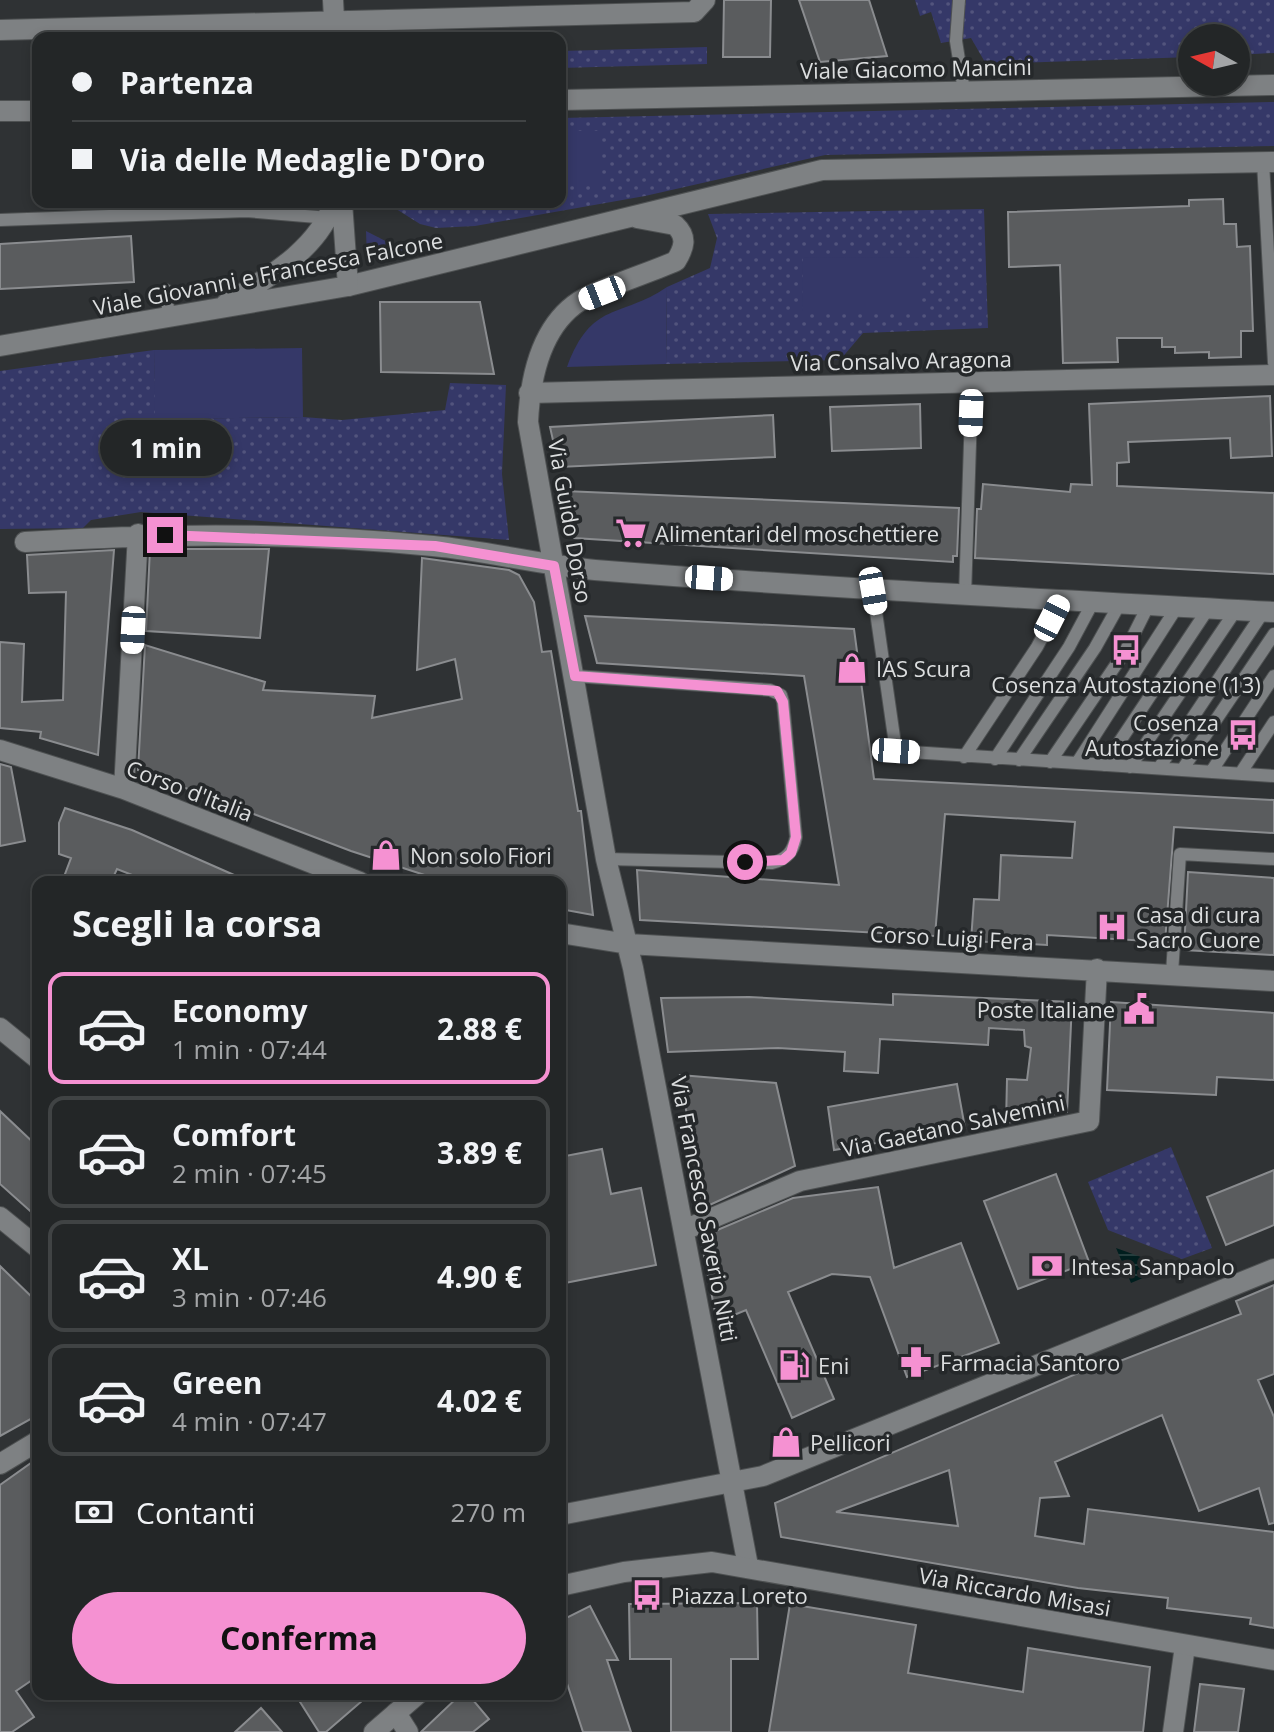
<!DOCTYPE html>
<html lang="it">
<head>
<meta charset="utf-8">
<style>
	body { margin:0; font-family:"Open Sans",sans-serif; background:#2f3233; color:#f1f3f6; height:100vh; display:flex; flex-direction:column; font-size:30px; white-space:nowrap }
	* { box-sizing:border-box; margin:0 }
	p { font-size:26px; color:#a3a5a7 }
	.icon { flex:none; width:44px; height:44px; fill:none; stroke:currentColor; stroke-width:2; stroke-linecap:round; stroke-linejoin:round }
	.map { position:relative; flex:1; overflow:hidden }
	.side { position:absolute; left:32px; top:876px; width:534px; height:824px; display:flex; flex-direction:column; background:#232627; border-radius:16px; box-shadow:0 4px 12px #0003,0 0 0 2px #404344 }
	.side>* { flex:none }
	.guide { position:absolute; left:32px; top:32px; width:534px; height:176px; border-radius:16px; box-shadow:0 4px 12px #0003,0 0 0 2px #404344; display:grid; align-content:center; height:176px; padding:0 40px; background:#232627 }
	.needle { width:52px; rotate:278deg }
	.controls { position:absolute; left:1178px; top:24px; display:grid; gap:16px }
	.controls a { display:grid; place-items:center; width:72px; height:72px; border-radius:50%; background:#232627; box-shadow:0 4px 12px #0003,0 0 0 2px #404344; font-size:40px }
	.end { position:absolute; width:36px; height:36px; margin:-18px; border:10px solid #f591d2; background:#111; box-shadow:0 0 0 4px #111 }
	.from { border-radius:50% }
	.bubble { position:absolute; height:56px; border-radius:28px; background:#232627; box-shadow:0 4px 12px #0003,0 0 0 2px #404344; font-size:26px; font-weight:700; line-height:56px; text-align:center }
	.car { position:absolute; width:24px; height:48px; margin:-24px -12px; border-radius:10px; box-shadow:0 0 6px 2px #0007; background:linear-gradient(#fff 24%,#345 0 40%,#fff 0 76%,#345 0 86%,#fff 0) }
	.guide b { display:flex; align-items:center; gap:28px; height:76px; font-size:30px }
	.guide b+b { border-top:2px solid #404344 }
	.guide i { width:20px; height:20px; background:#f1f3f6 }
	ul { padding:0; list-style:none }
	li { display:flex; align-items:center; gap:24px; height:112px; margin:0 16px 12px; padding:0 24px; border:4px solid #404344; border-radius:16px }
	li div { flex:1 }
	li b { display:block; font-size:30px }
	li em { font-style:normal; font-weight:700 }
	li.on { border-color:#f591d2 }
	li>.icon { width:72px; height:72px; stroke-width:1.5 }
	h2 { padding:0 40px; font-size:36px; line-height:96px }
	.pay { display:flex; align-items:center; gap:20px; height:88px; padding:0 40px; font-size:30px }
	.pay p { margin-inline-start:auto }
	.action { display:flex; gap:16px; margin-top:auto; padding:16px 40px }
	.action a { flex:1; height:92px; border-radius:48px; background:#f591d2; color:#111; font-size:32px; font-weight:700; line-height:92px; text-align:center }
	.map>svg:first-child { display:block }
	.grass { fill:url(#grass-dots) }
	.garden { fill:#353868 }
	.water { fill:url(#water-rules) }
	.building { fill:#5a5c5e; stroke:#8a8c8f; stroke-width:2; fill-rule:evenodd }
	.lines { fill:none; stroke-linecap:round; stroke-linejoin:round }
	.lane-casing { stroke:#4e5152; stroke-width:14 }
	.street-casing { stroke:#4e5152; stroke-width:22 }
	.secondary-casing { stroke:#4e5152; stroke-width:22 }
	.lane { stroke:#7e8183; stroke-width:12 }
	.street { stroke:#7e8183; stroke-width:20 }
	.secondary { stroke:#7e8183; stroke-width:20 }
	.route { stroke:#f591d2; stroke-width:10 }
	.labels { text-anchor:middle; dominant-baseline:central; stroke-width:7; stroke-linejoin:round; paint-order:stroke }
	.street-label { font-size:22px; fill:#dcdedf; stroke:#25282a }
	.poi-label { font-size:22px; fill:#dcdedf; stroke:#25282a; text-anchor:start }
</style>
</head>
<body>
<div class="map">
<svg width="1274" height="1732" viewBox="0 0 1274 1732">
	<defs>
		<pattern id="grass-dots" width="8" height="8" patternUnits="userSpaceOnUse" patternTransform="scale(2)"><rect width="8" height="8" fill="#353868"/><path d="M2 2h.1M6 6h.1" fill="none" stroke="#52547d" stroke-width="1.8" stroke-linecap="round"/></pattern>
		<pattern id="water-rules" width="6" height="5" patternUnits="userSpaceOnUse" patternTransform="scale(2)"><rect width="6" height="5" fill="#001e1e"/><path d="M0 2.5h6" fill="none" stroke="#253e3e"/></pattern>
	</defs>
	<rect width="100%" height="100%" fill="#2f3234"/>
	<path class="grass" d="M 915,0 L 1274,0 L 1274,53 L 1236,55 L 1236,38 L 1192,38 L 1192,57 L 986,64 L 971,38 L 941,43 L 931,12 L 920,16 Z
		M 707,47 L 707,64 L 560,68 L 560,51 Z
		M 1274,102 L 1274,146 L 825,155 L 645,196 L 475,226 L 436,228 L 420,224 L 385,202 L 560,202 L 560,118 Z
		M 984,209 L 988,328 L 863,333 L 840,360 L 666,364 L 667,287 L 710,268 L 717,238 L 708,214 Z
		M 366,231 L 403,250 L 367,258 Z
		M 154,350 L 156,419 L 303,417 L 342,420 L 445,410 L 450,383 L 506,385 L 502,474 L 509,540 L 141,512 L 91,520 L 83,528 L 0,529 L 0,371 Z
		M 1171,1147 L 1212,1248 L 1182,1259 L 1108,1230 L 1088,1182 Z"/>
	<path class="garden" d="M 560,131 L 599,131 L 599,185 L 560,185 Z
		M 919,257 L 919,311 L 802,311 L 803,258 Z
		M 667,287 L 666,364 L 567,367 C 592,300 620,319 667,287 Z
		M 302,348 L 303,417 L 155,419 L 154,350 Z"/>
	<path class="water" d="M 1116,1248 L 1169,1267 L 1131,1283 Z"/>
	<path class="building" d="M 724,0 L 771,0 L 770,57 L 723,57 Z
		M 799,0 L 869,0 L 887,56 L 820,62 Z
		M 1223,199 L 1224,224 L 1236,224 L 1237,247 L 1250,246 L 1253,331 L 1241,331 L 1241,357 L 1209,358 L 1209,352 L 1175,353 L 1175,347 L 1162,347 L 1162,338 L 1117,338 L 1118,362 L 1063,363 L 1060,265 L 1009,267 L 1008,212 L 1189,206 L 1189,200 Z
		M 131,236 L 134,282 L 0,289 L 0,244 Z
		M 380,302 L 480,302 L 494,374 L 381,372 Z
		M 1270,396 L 1272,456 L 1231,458 L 1230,438 L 1128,442 L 1129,462 L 1117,463 L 1117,486 L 1274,493 L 1274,574 L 975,558 L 977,509 L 981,509 L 983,484 L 1070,492 L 1071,484 L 1092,485 L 1089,404 Z
		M 920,404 L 921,448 L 832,451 L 830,407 Z
		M 773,415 L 775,457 L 559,467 L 550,427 Z
		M 564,491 L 959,508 L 957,556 L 953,556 L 953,562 L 574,538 Z
		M 150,549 L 269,549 L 260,638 L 146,631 Z
		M 114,550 L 98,755 L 40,738 L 41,732 L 0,728 L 0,642 L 24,644 L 22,702 L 63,700 L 66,592 L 29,593 L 27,555 Z
		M 422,558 L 509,570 L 519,575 L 534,602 L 542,652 L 551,651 L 578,811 L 581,811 L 593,915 L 560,909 L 560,882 L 446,882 L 351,851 L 138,770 L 145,645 L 265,682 L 263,690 L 375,696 L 372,718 L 462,699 L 455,659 L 417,670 Z
		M 585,616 L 854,629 L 874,779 L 1274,800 L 1274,833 L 1174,827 L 1165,942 L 1047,935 L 1047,945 L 971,941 L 974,899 L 999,900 L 1001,855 L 1072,858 L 1075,822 L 945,814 L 935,936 L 640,920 L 637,870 L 839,885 L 804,676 L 597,663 Z
		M 0,764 L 11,767 L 25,841 L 0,846 Z
		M 65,808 L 132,830 L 250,882 L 150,882 L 117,869 L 111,882 L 62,882 L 71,858 L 59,854 L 59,823 Z
		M 1188,872 L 1274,878 L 1274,955 L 1184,950 Z
		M 893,994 L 1072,1002 L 1067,1112 L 1006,1123 L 1007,1079 L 1027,1080 L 1031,1048 L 1025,1046 L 1024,1030 L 989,1028 L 988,1045 L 880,1039 L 878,1073 L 844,1071 L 845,1052 L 778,1048 L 668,1052 L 661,998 L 749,997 L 893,1005 Z
		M 1111,1002 L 1274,1013 L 1274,1080 L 1217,1077 L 1216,1095 L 1107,1090 Z
		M 680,1075 L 776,1083 L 795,1166 L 703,1208 Z
		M 957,1084 L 965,1128 L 834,1150 L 828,1107 Z
		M 0,1111 L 38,1147 L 38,1218 L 0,1184 Z
		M 602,1149 L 611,1194 L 641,1188 L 656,1265 L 560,1284 L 560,1157 Z
		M 1274,1170 L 1274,1225 L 1226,1245 L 1207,1197 Z
		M 1056,1174 L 1089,1262 L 1018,1289 L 984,1201 Z
		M 878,1187 L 894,1268 L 961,1243 L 999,1343 L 907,1377 L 870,1277 L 832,1274 L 788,1292 L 834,1399 L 792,1418 L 746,1310 L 717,1322 L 701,1240 L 708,1237 L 708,1234 L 793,1198 Z
		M 0,1266 L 38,1303 L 38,1415 L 0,1436 Z
		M 1274,1285 L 1274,1374 L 1258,1380 L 1274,1417 L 1274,1523 L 1269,1524 L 1259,1488 L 1199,1511 L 1162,1415 L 1055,1462 L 1069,1496 L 1040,1498 L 1035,1536 L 1084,1544 L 1088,1509 L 1274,1532 L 1274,1628 L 1250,1624 L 1251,1618 L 1167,1608 L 1168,1598 L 1078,1588 L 781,1537 L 775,1503 L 1113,1358 L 1115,1363 L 1241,1314 L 1236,1301 ZM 949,1470 L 958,1526 L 836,1512 Z
		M 38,1458 L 38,1676 L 16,1691 L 34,1717 L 12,1732 L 0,1732 L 0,1485 Z
		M 757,1603 L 758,1659 L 731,1659 L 731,1732 L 671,1732 L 671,1659 L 630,1659 L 629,1604 Z
		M 790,1604 L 916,1625 L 908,1673 L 1023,1692 L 1028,1648 L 1150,1667 L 1143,1732 L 769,1732 Z
		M 590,1606 L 618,1660 L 607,1660 L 631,1732 L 583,1732 L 560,1662 L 560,1621 Z
		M 1200,1684 L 1244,1689 L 1238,1732 L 1194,1732 Z
		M 295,1694 L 370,1694 L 326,1732 L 319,1732 Z
		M 461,1694 L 468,1694 L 489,1719 L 473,1732 L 421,1732 Z
		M 261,1708 L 282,1732 L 235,1732 Z"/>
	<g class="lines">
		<defs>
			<path id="lane" d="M 959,0 L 956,41 L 964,91
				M 1263,162 L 1274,363
				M 0,220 L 246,211 L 329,218
				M 166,290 L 169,318
				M 873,591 L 896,751 L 1274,776
				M 965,596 L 972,382
				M 575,676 L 770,690 L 781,695 L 783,702 L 796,837 C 793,852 787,859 772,863 L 606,859
				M 964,757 L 1037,647 L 1061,602
				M 995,759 L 1069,647 L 1092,604
				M 1019,760 L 1095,648 L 1119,605
				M 1050,762 L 1126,650 L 1148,606
				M 1077,763 L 1177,607
				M 1104,765 L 1208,609
				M 1130,767 L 1236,610
				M 1159,768 L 1264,611
				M 1182,770 L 1274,634
				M 1211,772 L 1274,676
				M 1240,774 L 1274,722
				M 1172,973 L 1180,854 L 1274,859"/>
			<path id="street" d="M 333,0 L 335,38
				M 0,30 L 694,12 L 705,0
				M 637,218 L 675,225 C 688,237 684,248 676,261 C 650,273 593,290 574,305 C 539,332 530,381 528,422 L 606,859 L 633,968 L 748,1566
				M 348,286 L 822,170 L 1274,162
				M 529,393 L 1274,375
				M 25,542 C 160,533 298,532 433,546 C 488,551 541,565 595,570 C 821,588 1048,599 1274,612
				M 0,750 L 124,789 L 360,882
				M 124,789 L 138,534
				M 560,933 L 628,944 L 1274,981
				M 0,1028 L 38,1059
				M 0,1217 L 38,1248
				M 684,1230 L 800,1181 L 1089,1121 L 1097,969
				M 0,1464 L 38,1441
				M 560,1515 L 763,1476 L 1274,1269
				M 396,1713 L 408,1732
				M 1173,1732 L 1185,1646"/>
			<path id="secondary" d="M 560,100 L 1274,85
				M 0,111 L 38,111
				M 226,304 C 267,278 318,250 334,202
				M 0,346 L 348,286 L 342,202
				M 560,1586 L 624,1572 L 712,1562 L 1274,1660
				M 374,1732 L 418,1694"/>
		</defs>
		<use href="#lane" class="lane-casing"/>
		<use href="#street" class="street-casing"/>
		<use href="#secondary" class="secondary-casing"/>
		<use href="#lane" class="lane"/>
		<use href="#street" class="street"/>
		<use href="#secondary" class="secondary"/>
	</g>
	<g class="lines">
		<path class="route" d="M 165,535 L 435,546 L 554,566 L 575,676 L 777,691 L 783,702 L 796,837 L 791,853 L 783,860 L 745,862"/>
	</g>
	<defs>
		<symbol id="supermarket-bare" viewBox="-9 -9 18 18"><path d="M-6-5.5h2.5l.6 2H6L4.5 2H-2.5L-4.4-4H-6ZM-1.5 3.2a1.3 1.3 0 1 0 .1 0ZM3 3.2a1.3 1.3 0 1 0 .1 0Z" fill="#f591d2" stroke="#25282a" stroke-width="2.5" paint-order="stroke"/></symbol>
		<symbol id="bus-bare" viewBox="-9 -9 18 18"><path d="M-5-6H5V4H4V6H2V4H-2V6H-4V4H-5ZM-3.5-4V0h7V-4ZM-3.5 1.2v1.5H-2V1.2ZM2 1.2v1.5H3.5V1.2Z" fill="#f591d2" stroke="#25282a" stroke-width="2.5" paint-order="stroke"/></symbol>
		<symbol id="shop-bare" viewBox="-9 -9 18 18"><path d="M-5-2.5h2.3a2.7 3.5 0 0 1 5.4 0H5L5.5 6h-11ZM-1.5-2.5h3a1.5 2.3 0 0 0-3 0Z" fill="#f591d2" stroke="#25282a" stroke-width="2.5" paint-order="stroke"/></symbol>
		<symbol id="hospital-bare" viewBox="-9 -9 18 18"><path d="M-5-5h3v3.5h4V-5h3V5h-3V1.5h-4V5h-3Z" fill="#f591d2" stroke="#25282a" stroke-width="2.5" paint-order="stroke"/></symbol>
		<symbol id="civic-bare" viewBox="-9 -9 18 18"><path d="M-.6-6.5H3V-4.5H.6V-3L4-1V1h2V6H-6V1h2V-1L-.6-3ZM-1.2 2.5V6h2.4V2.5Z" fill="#f591d2" stroke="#25282a" stroke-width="2.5" paint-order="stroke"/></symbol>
		<symbol id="bank-bare" viewBox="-9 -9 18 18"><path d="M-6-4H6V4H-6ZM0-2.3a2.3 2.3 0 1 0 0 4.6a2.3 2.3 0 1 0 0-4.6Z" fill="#f591d2" stroke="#25282a" stroke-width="2.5" paint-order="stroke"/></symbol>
		<symbol id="pharmacy-bare" viewBox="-9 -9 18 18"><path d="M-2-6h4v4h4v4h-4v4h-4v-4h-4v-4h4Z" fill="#f591d2" stroke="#25282a" stroke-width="2.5" paint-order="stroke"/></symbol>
		<symbol id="fuel-bare" viewBox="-9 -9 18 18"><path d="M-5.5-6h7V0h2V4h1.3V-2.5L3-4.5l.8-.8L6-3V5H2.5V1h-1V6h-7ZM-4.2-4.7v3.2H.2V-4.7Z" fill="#f591d2" stroke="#25282a" stroke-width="2.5" paint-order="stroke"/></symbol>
	</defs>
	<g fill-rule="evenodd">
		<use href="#supermarket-bare" x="609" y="511" width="44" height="44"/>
		<use href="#bus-bare" x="1104" y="628" width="44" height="44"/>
		<use href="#shop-bare" x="830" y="646" width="44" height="44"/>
		<use href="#bus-bare" x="1221" y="713" width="44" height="44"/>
		<use href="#shop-bare" x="364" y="833" width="44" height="44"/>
		<use href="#hospital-bare" x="1090" y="905" width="44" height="44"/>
		<use href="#civic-bare" x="1117" y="987" width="44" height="44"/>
		<use href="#bank-bare" x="1025" y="1244" width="44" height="44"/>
		<use href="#pharmacy-bare" x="894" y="1340" width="44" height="44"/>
		<use href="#fuel-bare" x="772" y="1343" width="44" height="44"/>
		<use href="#shop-bare" x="764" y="1420" width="44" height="44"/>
		<use href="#bus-bare" x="625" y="1573" width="44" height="44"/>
	</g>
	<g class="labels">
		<g class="street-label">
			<text transform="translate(916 68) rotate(-1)">Viale Giacomo Mancini</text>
			<text transform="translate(268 273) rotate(-11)">Viale Giovanni e Francesca Falcone</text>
			<text transform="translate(901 360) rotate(-1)">Via Consalvo Aragona</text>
			<text transform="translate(571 521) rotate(80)">Via Guido Dorso</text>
			<text transform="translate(190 790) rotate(21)">Corso d'Italia</text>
			<text transform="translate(952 937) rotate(3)">Corso Luigi Fera</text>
			<text transform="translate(953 1125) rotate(-12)">Via Gaetano Salvemini</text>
			<text transform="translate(705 1209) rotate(79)">Via Francesco Saverio Nitti</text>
			<text transform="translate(1015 1591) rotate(10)">Via Riccardo Misasi</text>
		</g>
		<g class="poi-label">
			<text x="655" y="533">Alimentari del moschettiere</text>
			<text x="876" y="668">IAS Scura</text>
			<text x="1126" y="684" text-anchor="middle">Cosenza Autostazione (13)</text>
			<text x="1219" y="722" text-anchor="end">Cosenza<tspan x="1219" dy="25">Autostazione</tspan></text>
			<text x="410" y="855">Non solo Fiori</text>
			<text x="1136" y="914">Casa di cura<tspan x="1136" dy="25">Sacro Cuore</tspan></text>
			<text x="1115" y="1009" text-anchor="end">Poste Italiane</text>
			<text x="1071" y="1266">Intesa Sanpaolo</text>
			<text x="940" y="1362">Farmacia Santoro</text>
			<text x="818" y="1365">Eni</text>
			<text x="810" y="1442">Pellicori</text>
			<text x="671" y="1595">Piazza Loreto</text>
		</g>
	</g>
</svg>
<div class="controls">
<a><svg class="needle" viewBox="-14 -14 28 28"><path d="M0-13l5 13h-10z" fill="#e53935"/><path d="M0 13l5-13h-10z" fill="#a3a5a7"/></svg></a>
</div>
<i class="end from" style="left:745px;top:862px"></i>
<i class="end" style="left:165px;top:535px"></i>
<div class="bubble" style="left:100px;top:420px;width:132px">1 min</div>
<i class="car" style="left:602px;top:293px;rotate:248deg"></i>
<i class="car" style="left:971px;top:413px;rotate:182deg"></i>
<i class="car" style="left:709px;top:578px;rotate:94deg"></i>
<i class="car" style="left:873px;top:591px;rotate:170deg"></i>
<i class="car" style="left:1052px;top:618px;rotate:27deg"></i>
<i class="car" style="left:133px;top:630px;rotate:183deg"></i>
<i class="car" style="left:896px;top:751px;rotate:94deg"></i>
<div class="guide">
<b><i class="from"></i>Partenza</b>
<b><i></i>Via delle Medaglie D'Oro</b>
</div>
<section class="side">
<h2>Scegli la corsa</h2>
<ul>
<li class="on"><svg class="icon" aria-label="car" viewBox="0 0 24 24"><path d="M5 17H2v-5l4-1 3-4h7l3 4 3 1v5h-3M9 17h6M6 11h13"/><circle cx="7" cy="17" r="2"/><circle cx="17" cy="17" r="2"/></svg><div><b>Economy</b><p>1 min · 07:44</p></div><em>2.88 €</em></li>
<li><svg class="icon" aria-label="car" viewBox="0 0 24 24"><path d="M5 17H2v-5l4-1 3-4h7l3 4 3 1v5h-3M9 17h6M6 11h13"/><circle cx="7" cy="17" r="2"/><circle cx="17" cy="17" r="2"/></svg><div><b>Comfort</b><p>2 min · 07:45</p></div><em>3.89 €</em></li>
<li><svg class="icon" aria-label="car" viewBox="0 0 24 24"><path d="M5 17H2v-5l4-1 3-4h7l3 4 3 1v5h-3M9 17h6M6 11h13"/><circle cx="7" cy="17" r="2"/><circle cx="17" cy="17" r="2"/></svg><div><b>XL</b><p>3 min · 07:46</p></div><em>4.90 €</em></li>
<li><svg class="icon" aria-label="car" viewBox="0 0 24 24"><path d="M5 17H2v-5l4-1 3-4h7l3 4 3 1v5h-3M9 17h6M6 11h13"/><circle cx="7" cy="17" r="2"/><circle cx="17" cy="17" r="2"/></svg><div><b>Green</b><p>4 min · 07:47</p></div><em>4.02 €</em></li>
</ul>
<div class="pay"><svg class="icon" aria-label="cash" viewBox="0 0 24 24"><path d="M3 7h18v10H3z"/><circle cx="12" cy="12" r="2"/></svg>Contanti<p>270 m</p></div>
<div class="action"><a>Conferma</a></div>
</section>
</div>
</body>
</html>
